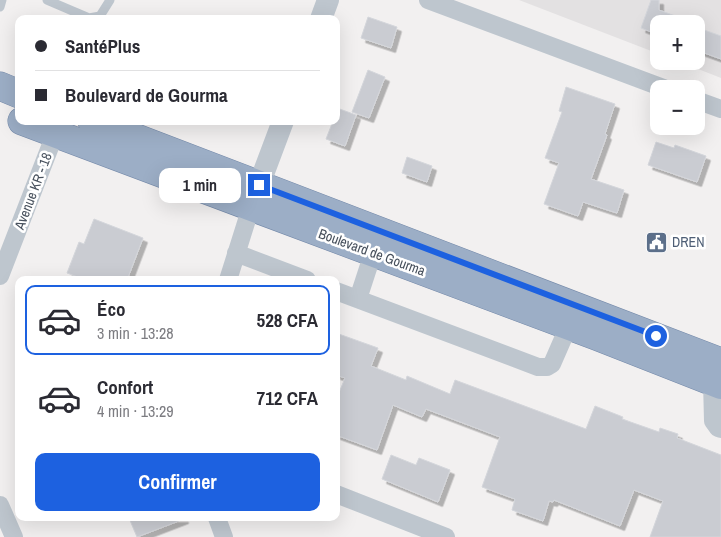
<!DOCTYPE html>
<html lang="fr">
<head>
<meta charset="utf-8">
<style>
	body { margin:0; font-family:"Archivo Narrow",sans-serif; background:#f2f2f3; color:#2b2b33; height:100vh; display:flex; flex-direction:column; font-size:19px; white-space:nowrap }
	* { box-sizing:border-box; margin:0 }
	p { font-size:16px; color:#7c7c81 }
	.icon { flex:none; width:28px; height:28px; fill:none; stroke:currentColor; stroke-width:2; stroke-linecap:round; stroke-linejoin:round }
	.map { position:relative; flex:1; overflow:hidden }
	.details { position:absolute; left:15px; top:276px; width:325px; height:245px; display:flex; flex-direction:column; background:#fff; border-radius:10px; box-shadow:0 5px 20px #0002 }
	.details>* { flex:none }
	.guide { position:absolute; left:15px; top:15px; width:325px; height:110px; border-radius:10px; box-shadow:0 5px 20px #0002; display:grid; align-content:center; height:110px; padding:0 20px; background:#fff }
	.tools { position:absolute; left:650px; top:15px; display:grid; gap:10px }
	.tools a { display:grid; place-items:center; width:55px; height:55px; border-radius:10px; background:#fff; box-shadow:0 5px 20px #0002; font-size:25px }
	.end { position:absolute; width:22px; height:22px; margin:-11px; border:6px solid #1d61e0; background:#fff; box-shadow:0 0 0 2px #fff }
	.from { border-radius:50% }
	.bubble { position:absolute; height:35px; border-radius:10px; background:#fff; box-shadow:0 5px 20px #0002; font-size:16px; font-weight:800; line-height:35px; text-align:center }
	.guide b { display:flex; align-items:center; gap:18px; height:48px; font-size:19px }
	.guide b+b { border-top:1px solid #e1e1e2 }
	.guide i { width:12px; height:12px; background:#2b2b33 }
	ul { padding:9px 0 0; list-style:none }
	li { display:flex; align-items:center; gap:15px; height:70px; margin:0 10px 8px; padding:0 10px; border:2px solid transparent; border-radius:10px }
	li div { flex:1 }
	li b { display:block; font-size:19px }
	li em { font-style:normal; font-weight:800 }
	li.on { border-color:#1d61e0 }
	li>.icon { width:45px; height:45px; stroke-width:1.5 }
	.action { display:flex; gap:10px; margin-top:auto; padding:10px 20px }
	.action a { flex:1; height:58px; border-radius:10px; background:#1d61e0; color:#fff; font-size:20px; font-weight:800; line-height:58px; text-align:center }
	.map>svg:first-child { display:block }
	.education { fill:#e3e1e2 }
	.building { fill:#caccd2; stroke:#d4d6db; filter:url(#shadow) }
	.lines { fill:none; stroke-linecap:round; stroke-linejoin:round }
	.trunk-casing { stroke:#7489a9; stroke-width:29 }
	.service { stroke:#bec6ce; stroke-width:9 }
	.minor { stroke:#bec6ce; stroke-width:18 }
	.tertiary { stroke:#bec6ce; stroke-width:22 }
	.trunk { stroke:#9caec6; stroke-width:28 }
	.route { stroke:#1d61e0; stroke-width:6 }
	.labels { text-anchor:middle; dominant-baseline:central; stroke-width:5; stroke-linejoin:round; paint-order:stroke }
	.street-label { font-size:14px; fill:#48515d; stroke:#fff }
	.service-label { font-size:14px; fill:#4e5e75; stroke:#fff; text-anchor:start }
</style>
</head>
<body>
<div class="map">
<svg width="721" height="537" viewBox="0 0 721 537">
	<defs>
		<filter id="shadow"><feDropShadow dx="4.5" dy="4.5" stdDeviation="0" flood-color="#0004"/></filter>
	</defs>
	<rect width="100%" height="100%" fill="#f2f0f0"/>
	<path class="education" d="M 519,0 L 721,0 L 721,78 L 678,61 L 696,61 L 696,24 L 659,24 L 659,54 Z"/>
	<path class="building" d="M 651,0 L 659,0 L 659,10 L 692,22 L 691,24 L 659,24 L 659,35 L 641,28 Z
		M 368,17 L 397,27 L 391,48 L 361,38 Z
		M 696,27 L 721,36 L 721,59 L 696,50 Z
		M 368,70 L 385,77 L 369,118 L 352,112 Z
		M 566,87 L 615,104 L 605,134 L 607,135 L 591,179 L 624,190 L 617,213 L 583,202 L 578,216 L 544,204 L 559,163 L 545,158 L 562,112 L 559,111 Z
		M 337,108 L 356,115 L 345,146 L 326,139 L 333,121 L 336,121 Z
		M 656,142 L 674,148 L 675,145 L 706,156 L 697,182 L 648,165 Z
		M 407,157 L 432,166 L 427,182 L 402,173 Z
		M 94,219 L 143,238 L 127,280 L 86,280 L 67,273 L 79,242 L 84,244 Z
		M 336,333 L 378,348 L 371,366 L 406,380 L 407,376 L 450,394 L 455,380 L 586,429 L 595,406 L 623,417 L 622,419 L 659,432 L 660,428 L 678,434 L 677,438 L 721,455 L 721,537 L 650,537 L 663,501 L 634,490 L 620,526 L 554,500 L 553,502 L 549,501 L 543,521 L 512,510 L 515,499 L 482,487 L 500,437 L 426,409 L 422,417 L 393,405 L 377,450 L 336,435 L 336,400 L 345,378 L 336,375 Z
		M 391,455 L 416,465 L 419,458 L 450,470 L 438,502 L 382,479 Z
		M 129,518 L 184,518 L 184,519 L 137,537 Z"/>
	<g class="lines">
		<defs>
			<path id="trunk" d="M 0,86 L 19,94
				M 22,121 L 596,336 L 721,385
				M 92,121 L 721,362"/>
		</defs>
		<use href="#trunk" class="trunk-casing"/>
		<path class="service" d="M 47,0 L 89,18 L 100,16 L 110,0
			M 0,7 L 2,0"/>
		<path class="minor" d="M 428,0 L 666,89
			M 696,100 L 721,109
			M 236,253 L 307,280
			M 0,276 L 55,134
			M 228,280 L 251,207
			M 336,291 L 538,367 L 547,367 L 552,364 L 569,325
			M 358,299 L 373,253
			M 712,381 L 713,421 L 718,428 L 721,429
			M 336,494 L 446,537
			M 0,505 L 14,537
			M 217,518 L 224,537"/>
		<path class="tertiary" d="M 321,19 L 328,0
			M 259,185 L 283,121"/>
		<use href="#trunk" class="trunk"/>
	</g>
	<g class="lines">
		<path class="route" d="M 259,185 L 656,336"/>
	</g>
	<defs>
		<symbol id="civic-square" viewBox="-11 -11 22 22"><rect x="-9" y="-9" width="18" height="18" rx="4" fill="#5c6f8a" stroke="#fff"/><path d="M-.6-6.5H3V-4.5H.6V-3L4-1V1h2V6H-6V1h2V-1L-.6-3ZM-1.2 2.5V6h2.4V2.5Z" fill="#fff"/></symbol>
	</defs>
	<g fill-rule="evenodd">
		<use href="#civic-square" x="644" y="230" width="25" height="25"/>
	</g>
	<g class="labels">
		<g class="street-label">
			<text transform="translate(33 191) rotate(-69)">Avenue KR - 18</text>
			<text transform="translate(372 252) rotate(20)">Boulevard de Gourma</text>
		</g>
		<g class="service-label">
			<text x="672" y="242">DREN</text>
		</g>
	</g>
</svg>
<div class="tools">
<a>+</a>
<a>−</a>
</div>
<i class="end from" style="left:656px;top:336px"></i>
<i class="end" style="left:259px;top:185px"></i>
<div class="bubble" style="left:159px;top:168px;width:82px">1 min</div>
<div class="guide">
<b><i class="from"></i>SantéPlus</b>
<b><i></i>Boulevard de Gourma</b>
</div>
<section class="details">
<ul>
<li class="on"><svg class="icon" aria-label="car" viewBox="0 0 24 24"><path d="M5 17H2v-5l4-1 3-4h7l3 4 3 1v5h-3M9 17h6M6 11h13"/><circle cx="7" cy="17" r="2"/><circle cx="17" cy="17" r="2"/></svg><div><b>Éco</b><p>3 min · 13:28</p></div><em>528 CFA</em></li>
<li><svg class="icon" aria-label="car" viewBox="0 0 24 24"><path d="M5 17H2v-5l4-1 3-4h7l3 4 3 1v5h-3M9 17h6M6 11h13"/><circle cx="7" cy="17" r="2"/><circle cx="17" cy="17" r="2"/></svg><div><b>Confort</b><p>4 min · 13:29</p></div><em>712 CFA</em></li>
</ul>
<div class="action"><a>Confirmer</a></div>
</section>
</div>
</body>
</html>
